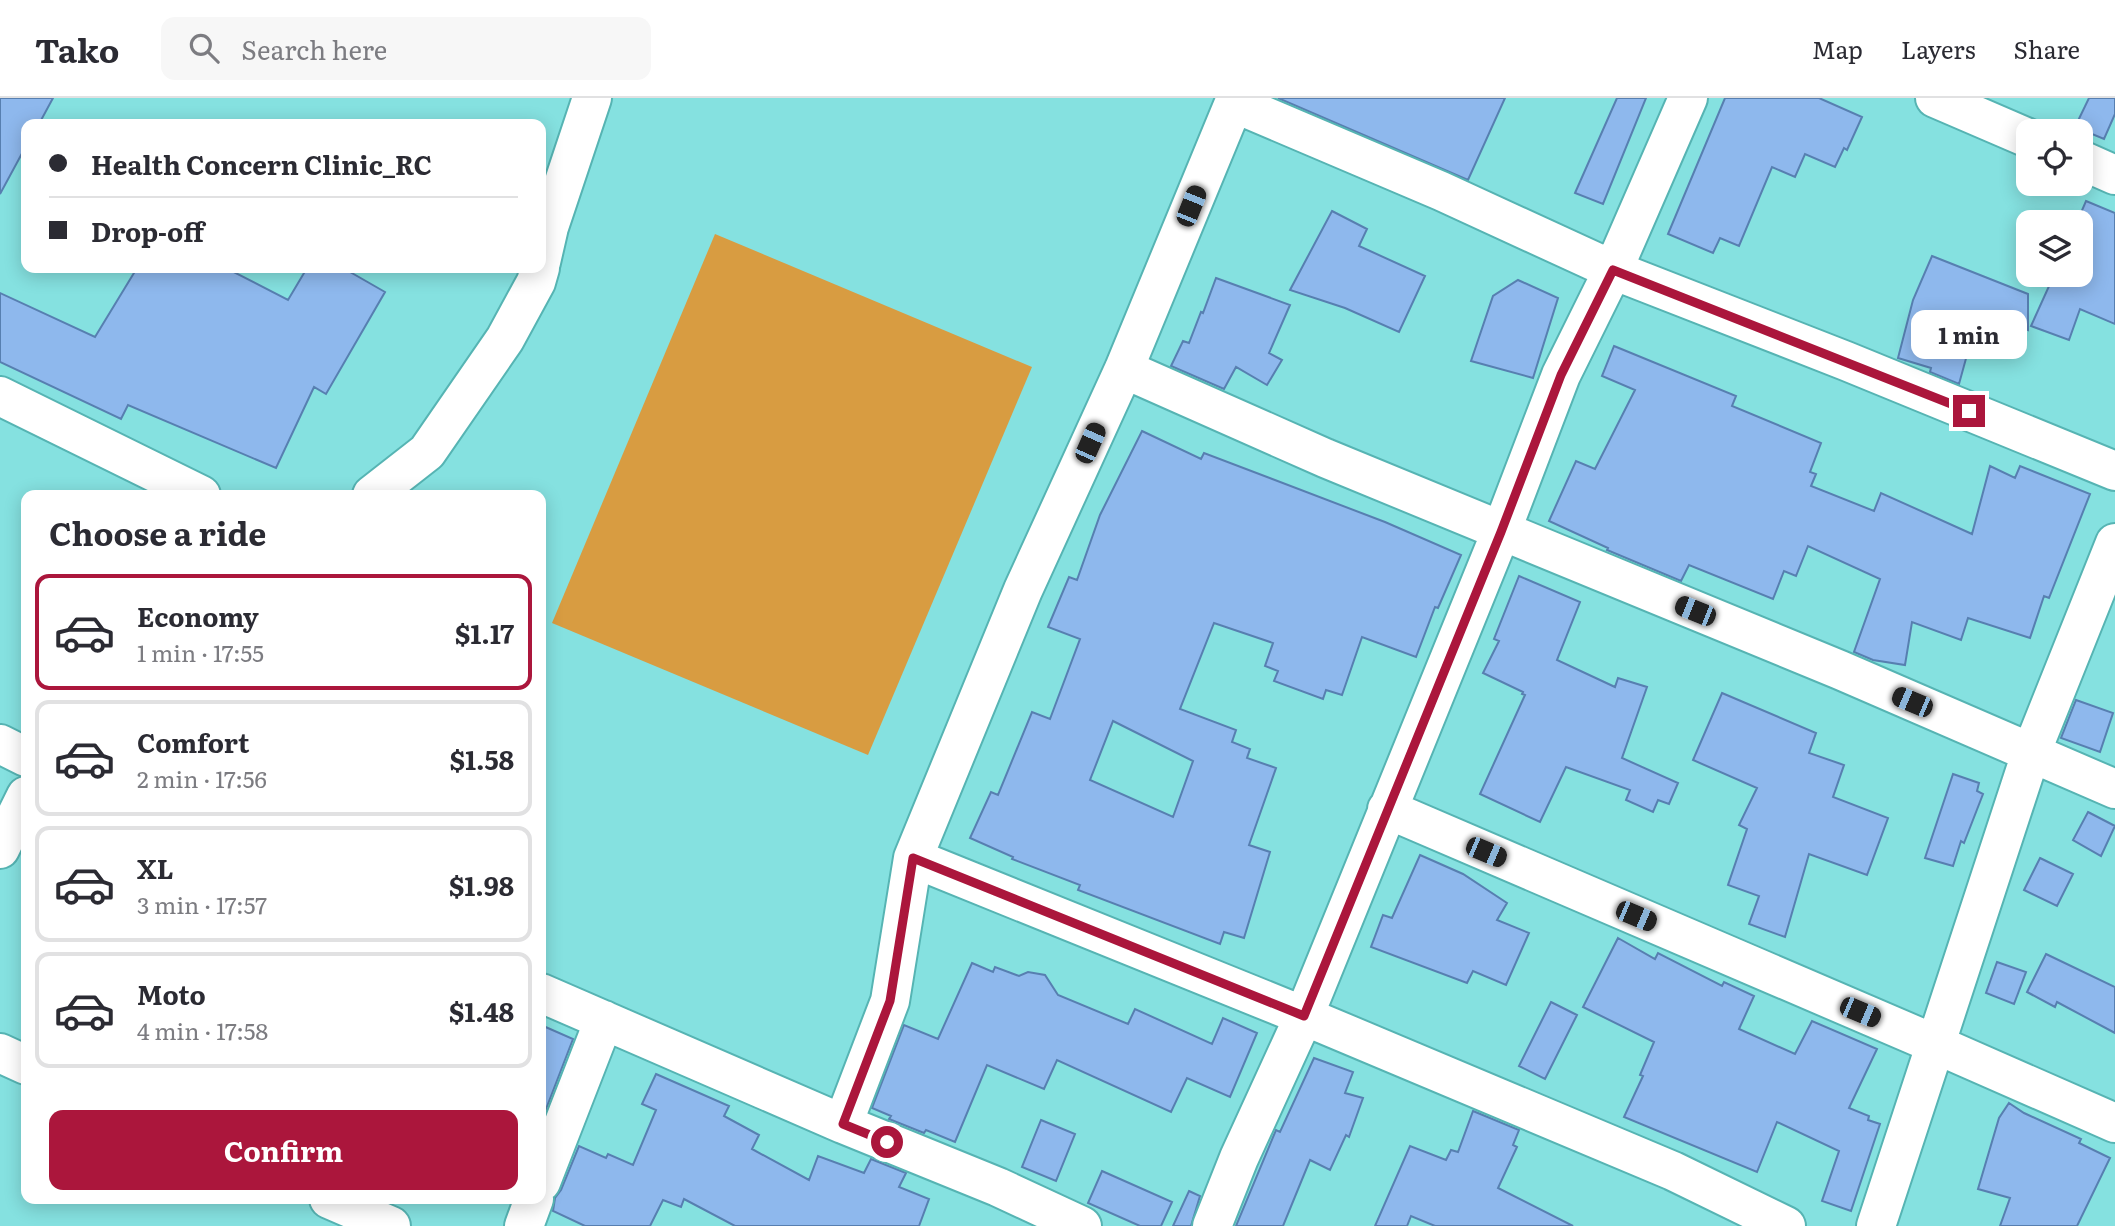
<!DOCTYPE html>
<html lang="en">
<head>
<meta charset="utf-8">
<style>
	body { margin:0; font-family:Literata,serif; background:#f7f7f7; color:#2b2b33; height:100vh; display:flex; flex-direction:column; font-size:26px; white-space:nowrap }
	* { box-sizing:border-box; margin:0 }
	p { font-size:23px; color:#7c7c81 }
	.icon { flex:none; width:38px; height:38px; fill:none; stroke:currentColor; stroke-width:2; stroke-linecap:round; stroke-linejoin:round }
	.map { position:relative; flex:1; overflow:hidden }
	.details { position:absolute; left:21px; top:392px; width:525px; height:714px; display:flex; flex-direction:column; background:#fff; border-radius:14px; box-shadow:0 4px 18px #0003 }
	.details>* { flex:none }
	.hud { position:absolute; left:21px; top:21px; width:525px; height:154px; border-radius:14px; box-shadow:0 4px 18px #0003; display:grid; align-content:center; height:154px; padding:0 28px; background:#fff }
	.controls { position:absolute; left:2016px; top:21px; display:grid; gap:14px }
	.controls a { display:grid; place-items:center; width:77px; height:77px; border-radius:14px; background:#fff; box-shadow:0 4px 18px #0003; font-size:35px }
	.end { position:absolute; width:32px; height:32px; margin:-16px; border:9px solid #ab163c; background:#fff; box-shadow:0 0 0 4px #fff }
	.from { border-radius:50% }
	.bubble { position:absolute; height:49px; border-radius:14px; background:#fff; box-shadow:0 4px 18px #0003; font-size:23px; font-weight:700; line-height:49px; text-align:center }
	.car { position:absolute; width:21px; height:42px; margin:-21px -10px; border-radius:9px; box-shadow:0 0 5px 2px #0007; background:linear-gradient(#222 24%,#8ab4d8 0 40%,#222 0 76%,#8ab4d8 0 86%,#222 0) }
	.hud b { display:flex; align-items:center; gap:24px; height:66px; font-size:26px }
	.hud b+b { border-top:2px solid #e1e1e2 }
	.hud i { width:18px; height:18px; background:#2b2b33 }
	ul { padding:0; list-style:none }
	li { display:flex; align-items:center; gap:21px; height:116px; margin:0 14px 10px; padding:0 14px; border:4px solid #e1e1e2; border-radius:14px }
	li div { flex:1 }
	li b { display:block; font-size:26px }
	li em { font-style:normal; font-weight:700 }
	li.on { border-color:#ab163c }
	li>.icon { width:63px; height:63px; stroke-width:1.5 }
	h2 { padding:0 28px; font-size:32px; line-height:84px }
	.action { display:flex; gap:14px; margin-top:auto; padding:14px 28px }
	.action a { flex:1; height:80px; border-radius:14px; background:#ab163c; color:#fff; font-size:28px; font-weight:700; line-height:80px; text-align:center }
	header { display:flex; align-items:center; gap:42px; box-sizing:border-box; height:98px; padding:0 35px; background:#fff; border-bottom:2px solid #e1e1e2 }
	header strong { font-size:33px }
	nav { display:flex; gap:38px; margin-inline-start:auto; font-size:24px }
	.search { width:490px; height:63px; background:#f7f7f7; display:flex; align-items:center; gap:18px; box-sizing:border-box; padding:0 24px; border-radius:14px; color:#7c7c81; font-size:26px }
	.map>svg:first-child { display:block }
	.green { fill:#d89c41 }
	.building { fill:#8eb8ed; stroke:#577fb0; stroke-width:2; fill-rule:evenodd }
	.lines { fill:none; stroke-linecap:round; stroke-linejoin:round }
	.street-casing { stroke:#56b4b3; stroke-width:42 }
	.street { stroke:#fff; stroke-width:38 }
	.route { stroke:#ab163c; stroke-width:9 }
</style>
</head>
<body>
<header>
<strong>Tako</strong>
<div class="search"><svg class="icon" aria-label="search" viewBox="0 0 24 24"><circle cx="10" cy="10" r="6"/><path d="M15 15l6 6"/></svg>Search here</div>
<nav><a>Map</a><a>Layers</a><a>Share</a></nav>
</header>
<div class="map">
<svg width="2115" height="1128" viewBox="0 0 2115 1128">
	<rect width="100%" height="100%" fill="#85e1e0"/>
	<path class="green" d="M 715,136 L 1032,269 L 868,657 L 552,525 Z"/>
	<path class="building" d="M 0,0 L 53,0 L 39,26 L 26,26 L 26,48 L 0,96 Z
		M 1278,0 L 1505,0 L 1468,82 Z
		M 1617,0 L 1646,0 L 1603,106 L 1575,95 Z
		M 1725,0 L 1819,0 L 1862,19 L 1847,52 L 1844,50 L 1835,69 L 1805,56 L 1795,79 L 1772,69 L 1739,148 L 1720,140 L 1713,155 L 1668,136 Z
		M 2089,0 L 2115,0 L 2115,16 L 2104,41 L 2075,29 Z
		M 2086,103 L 2115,115 L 2115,226 L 2080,211 L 2069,242 L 2031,228 L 2054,177 L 2081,177 L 2081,124 L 2077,124 Z
		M 1332,113 L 1367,131 L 1359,148 L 1425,178 L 1399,234 L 1345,210 L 1290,192 Z
		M 1932,158 L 2028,196 L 2028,232 L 1987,217 L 1979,237 L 1973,235 L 1959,286 L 1930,274 L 1931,270 L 1898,260 L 1913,202 Z
		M 137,170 L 226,170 L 288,202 L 307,170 L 343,170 L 385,194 L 326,296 L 314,289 L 276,370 L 128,307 L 121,321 L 0,264 L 0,195 L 95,239 Z
		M 1216,180 L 1290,207 L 1269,255 L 1282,262 L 1267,287 L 1236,269 L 1224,291 L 1171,268 L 1183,243 L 1189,245 L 1201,214 L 1203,215 Z
		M 1518,182 L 1558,200 L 1533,280 L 1471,263 L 1493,198 Z
		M 1614,248 L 1736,298 L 1732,308 L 1821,345 L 1810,374 L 1816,376 L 1811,388 L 1874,413 L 1881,395 L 1972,436 L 1990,368 L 2015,380 L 2020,368 L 2090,396 L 2049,500 L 2044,498 L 2030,540 L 1968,520 L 1961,542 L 1912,524 L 1905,567 L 1873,562 L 1854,554 L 1880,481 L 1808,448 L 1796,478 L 1784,473 L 1773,501 L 1689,467 L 1681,483 L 1607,452 L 1608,450 L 1549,423 L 1576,363 L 1595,371 L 1635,292 L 1602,278 Z
		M 1142,333 L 1201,361 L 1204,355 L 1385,424 L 1461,457 L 1438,510 L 1435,509 L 1416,559 L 1362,539 L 1342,597 L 1326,592 L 1323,601 L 1274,583 L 1278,573 L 1265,568 L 1273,545 L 1214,525 L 1180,611 L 1236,632 L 1232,644 L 1250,651 L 1247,660 L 1276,670 L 1249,747 L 1270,754 L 1244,840 L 1224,834 L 1220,846 L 1078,792 L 1080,787 L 1012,761 L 1013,759 L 970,740 L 991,694 L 998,697 L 1032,614 L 1050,621 L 1080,541 L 1048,529 L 1069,479 L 1077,482 L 1100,417 ZM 1113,623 L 1193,663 L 1173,719 L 1090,682 Z
		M 1519,478 L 1580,504 L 1557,562 L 1615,589 L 1618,580 L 1647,589 L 1622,660 L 1678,685 L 1669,706 L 1658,702 L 1653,714 L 1626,702 L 1630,692 L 1566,669 L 1540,724 L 1480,696 L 1525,597 L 1522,596 L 1523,594 L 1483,575 L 1499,543 L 1494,541 Z
		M 1722,595 L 1816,635 L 1809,655 L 1844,667 L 1833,699 L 1888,720 L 1867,777 L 1809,756 L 1785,839 L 1749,826 L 1759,798 L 1728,787 L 1747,731 L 1739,727 L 1757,690 L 1693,662 Z
		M 2076,602 L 2113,615 L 2100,654 L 2061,640 Z
		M 1953,676 L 1979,685 L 1977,693 L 1983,696 L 1964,745 L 1961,743 L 1953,768 L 1925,760 Z
		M 2088,714 L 2115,728 L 2101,758 L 2073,742 Z
		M 1420,757 L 1463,776 L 1507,805 L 1497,822 L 1529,835 L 1506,887 L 1473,873 L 1467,885 L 1371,849 L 1383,817 L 1392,820 Z
		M 2040,760 L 2073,776 L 2057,808 L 2024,792 Z
		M 1618,840 L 1655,861 L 1658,855 L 1722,888 L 1724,884 L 1754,898 L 1739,931 L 1795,956 L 1812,923 L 1877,951 L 1849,1010 L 1869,1018 L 1868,1022 L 1880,1026 L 1851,1113 L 1822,1103 L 1839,1053 L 1777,1024 L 1757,1074 L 1624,1019 L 1643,978 L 1640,977 L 1654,944 L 1583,909 Z
		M 2046,856 L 2115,889 L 2115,935 L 2057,904 L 2055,909 L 2027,894 Z
		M 1997,864 L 2026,874 L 2014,906 L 1986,895 Z
		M 972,865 L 993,874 L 995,869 L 1019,878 L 1028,874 L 1045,877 L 1058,897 L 1128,926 L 1135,911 L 1212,946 L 1223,920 L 1257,935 L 1230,999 L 1187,980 L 1171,1014 L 1057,962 L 1044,991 L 987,967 L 955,1044 L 926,1032 L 924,1035 L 889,1021 L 891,1018 L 872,1010 L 904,927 L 938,941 Z
		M 1551,904 L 1577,917 L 1545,981 L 1519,968 Z
		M 541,927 L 573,941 L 541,1024 Z
		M 1314,960 L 1353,974 L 1345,995 L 1363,1000 L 1349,1039 L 1346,1037 L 1330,1072 L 1310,1062 L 1283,1128 L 1236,1128 L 1276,1032 L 1280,1034 Z
		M 656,976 L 729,1008 L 724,1018 L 759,1037 L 752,1051 L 809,1082 L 818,1058 L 864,1075 L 871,1061 L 906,1075 L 899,1089 L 929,1101 L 919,1128 L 735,1128 L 684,1101 L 681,1109 L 663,1102 L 650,1128 L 585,1128 L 553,1113 L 555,1100 L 561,1092 L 579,1048 L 606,1060 L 608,1056 L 633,1067 L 656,1012 L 642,1006 Z
		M 2009,1005 L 2024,1015 L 2081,1041 L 2079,1045 L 2110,1060 L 2077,1128 L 2000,1128 L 2010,1100 L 1978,1091 L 1999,1020 Z
		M 1473,1013 L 1519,1032 L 1513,1047 L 1517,1049 L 1498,1090 L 1573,1128 L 1435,1128 L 1411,1118 L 1407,1128 L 1375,1128 L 1410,1048 L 1446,1062 L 1451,1052 L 1458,1054 Z
		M 1041,1022 L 1075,1036 L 1056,1083 L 1022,1069 Z
		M 1102,1073 L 1172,1104 L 1161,1128 L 1140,1128 L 1088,1105 Z
		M 1189,1093 L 1200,1098 L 1191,1128 L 1173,1128 Z"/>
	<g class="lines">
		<defs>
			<path id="street" d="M 1935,0 L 2028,40
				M 1234,5 L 1441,93 L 1613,172 L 1846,263 L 2115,373
				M 2081,62 L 2115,77
				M 541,164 L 549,129 L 592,0
				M 1124,271 L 1325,360 L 1840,572 L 2115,691
				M 0,298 L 201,397
				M 372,397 L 427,354 L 505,241 L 536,184 L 540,170
				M 0,646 L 26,659
				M 1387,711 L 1935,946 L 2115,1025
				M 0,751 L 26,698
				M 913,760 L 1304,918 L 1673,1073 L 1786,1128
				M 541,895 L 843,1026 L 998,1089 L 1082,1128
				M 0,955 L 26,967
				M 843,1026 L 890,903 L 913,760 L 1023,492 L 1124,271 L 1236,0
				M 541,1084 L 604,922
				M 329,1101 L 391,1128
				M 524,1128 L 534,1101
				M 1212,1128 L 1239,1060 L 1304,918 L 1501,434 L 1561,277 L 1613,172 L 1688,0
				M 1876,1128 L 2031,655 L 2115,445"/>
		</defs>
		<use href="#street" class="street-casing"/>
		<use href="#street" class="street"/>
	</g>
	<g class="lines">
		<path class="route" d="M 887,1044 L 843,1026 L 890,903 L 913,760 L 1304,918 L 1501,434 L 1561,277 L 1613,172 L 1969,313"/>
	</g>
</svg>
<div class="controls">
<a><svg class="icon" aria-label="locate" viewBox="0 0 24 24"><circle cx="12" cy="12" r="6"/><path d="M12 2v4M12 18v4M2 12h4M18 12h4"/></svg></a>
<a><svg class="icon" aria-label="layers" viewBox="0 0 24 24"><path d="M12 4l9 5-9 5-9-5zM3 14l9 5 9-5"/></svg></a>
</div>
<i class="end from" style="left:887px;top:1044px"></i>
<i class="end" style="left:1969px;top:313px"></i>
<div class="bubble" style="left:1911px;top:212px;width:116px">1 min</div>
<i class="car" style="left:1191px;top:108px;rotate:22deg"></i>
<i class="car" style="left:1090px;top:345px;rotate:24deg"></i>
<i class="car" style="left:1695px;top:513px;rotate:292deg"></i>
<i class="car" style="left:1912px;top:604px;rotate:293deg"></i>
<i class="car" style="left:1486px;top:754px;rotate:113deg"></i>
<i class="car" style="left:1636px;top:818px;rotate:113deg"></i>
<i class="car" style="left:1860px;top:914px;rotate:113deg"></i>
<div class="hud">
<b><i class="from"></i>Health Concern Clinic_RC</b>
<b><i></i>Drop-off</b>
</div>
<section class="details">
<h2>Choose a ride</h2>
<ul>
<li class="on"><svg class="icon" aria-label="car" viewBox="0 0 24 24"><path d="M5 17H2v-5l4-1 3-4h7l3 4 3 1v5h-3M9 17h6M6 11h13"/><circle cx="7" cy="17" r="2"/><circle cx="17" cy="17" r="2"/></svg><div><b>Economy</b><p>1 min · 17:55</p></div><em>$1.17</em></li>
<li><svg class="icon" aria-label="car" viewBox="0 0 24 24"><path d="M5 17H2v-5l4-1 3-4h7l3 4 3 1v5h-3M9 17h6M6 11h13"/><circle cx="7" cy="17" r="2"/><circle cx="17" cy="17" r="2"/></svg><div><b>Comfort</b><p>2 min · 17:56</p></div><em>$1.58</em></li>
<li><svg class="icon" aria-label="car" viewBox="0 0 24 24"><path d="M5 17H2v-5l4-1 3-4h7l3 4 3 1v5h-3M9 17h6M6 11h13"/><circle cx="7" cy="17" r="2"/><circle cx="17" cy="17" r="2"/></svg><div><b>XL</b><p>3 min · 17:57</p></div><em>$1.98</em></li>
<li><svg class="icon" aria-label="car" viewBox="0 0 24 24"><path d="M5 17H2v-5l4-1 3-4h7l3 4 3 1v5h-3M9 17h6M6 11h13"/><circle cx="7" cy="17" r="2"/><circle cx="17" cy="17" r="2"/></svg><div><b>Moto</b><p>4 min · 17:58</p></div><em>$1.48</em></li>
</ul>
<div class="action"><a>Confirm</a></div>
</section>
</div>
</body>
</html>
